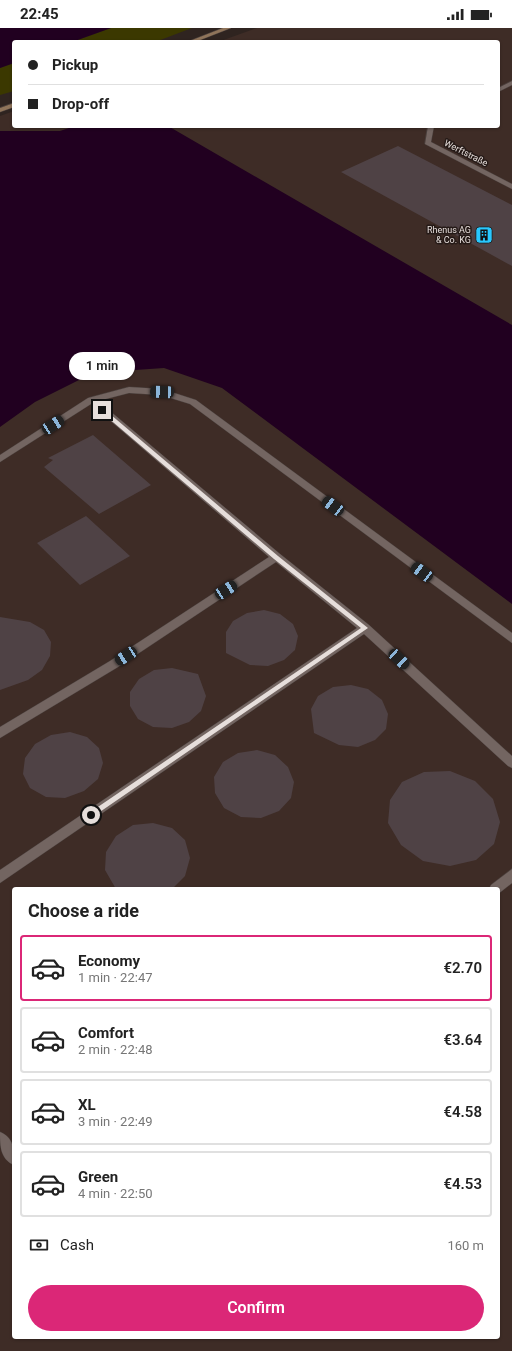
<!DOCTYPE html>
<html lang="en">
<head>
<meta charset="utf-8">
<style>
	body { margin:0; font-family:Roboto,sans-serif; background:#f6f6f6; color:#222; height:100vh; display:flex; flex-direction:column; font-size:15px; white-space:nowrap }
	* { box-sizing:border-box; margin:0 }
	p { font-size:13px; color:#767676 }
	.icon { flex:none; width:22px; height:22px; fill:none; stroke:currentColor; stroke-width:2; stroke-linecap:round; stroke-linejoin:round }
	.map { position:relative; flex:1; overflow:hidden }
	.details { position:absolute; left:12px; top:859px; width:488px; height:452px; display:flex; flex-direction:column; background:#fff; border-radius:4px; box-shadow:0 1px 3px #0004 }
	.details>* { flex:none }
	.hud { position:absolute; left:12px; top:12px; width:488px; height:88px; border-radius:4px; box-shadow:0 1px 3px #0004; display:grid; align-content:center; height:88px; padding:0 16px; background:#fff }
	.end { position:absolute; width:18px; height:18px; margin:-9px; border:5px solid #e6dedb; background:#111; box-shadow:0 0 0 2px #111 }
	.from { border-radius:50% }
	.bubble { position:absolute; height:28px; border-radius:14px; background:#fff; box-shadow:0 1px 3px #0004; font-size:13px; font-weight:600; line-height:28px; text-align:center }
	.car { position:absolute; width:12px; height:24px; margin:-12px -6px; border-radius:5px; box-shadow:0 0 3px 1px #0007; background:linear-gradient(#222 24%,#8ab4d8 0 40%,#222 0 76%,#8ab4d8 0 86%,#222 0) }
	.hud b { display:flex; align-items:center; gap:14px; height:38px; font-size:15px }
	.hud b+b { border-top:1px solid #e0e0e0 }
	.hud i { width:10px; height:10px; background:#222 }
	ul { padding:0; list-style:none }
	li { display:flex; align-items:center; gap:12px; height:66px; margin:0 8px 6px; padding:0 8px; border:2px solid #e0e0e0; border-radius:4px }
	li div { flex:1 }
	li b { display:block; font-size:15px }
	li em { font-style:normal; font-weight:600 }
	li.selected { border-color:#db2777 }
	li>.icon { width:36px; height:36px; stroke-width:1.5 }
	h2 { padding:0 16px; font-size:18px; line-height:48px }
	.pay { display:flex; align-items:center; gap:10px; height:44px; padding:0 16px; font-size:15px }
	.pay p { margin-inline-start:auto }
	.button { display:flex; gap:8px; margin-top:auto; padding:8px 16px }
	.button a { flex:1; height:46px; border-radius:24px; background:#db2777; color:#fff; font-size:16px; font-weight:600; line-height:46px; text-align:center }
	.status { display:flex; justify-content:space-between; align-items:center; height:28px; padding:0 20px; background:#fff; direction:ltr }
	.status svg { height:11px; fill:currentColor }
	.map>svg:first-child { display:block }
	.built { fill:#3e2c26; fill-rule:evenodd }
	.green { fill:#3b3800 }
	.water { fill:#210020 }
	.building { fill:#4f4245 }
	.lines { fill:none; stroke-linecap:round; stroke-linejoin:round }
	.service-casing { stroke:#493f3c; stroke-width:1 }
	.minor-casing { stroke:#493f3c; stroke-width:1 }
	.secondary-casing { stroke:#493f3c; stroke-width:1 }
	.service { fill:#736561; fill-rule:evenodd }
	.minor { fill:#736561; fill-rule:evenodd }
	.secondary { fill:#8f745a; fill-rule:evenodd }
	.route { fill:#e6dedb }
	.labels { text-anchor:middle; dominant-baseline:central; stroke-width:3; stroke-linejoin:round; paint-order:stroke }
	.far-street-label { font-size:9px; fill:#e6dedb; stroke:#251a17 }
	.far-poi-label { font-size:9px; fill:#e6dedb; stroke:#251a17; text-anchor:end }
</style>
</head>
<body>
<div class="status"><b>22:45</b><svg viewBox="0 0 49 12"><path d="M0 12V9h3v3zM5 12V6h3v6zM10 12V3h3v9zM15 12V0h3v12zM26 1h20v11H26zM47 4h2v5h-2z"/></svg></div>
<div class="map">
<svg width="512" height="1323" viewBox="0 0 512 1323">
	<rect width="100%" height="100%" fill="#2f2420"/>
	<path class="built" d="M 257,0 L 512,0 L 512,1323 L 0,1323 L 0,88 L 14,83 L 14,98 L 498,98 L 498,14 L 218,14 ZM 14,861 L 498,861 L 498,1309 L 14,1309 Z"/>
	<path class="green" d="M 111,0 L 192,0 L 155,14 L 72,14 Z
		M 14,35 L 14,63 L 0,67 L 0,40 Z"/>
	<path class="water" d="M 0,0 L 111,0 L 72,14 L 14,14 L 14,35 L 0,40 Z
		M 75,98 L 168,98 L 512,297 L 512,576 L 222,360 L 164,340 L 93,345 L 35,374 L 0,399 L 0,103 L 60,103 Z"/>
	<path class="building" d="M 398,118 L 512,177 L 512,238 L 341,144 Z
		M 93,407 L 151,457 L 99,486 L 44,439 L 53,432 L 48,430 Z
		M 86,488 L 130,528 L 80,557 L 37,515 Z
		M 264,582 L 280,586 L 293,596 L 298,608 L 295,622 L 284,632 L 268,638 L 250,637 L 226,625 L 226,604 L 233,593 L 247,585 Z
		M 0,589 L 30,594 L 44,602 L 51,614 L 50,628 L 42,642 L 28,652 L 0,662 Z
		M 172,640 L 198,646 L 206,668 L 201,683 L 189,694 L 172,700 L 153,699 L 138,691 L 130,678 L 130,664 L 139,651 L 154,642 Z
		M 351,657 L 368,661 L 382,672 L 388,686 L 386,701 L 375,712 L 358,719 L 339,717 L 314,705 L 311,681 L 318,668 L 333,659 Z
		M 70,704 L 87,709 L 99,720 L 103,735 L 98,751 L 84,763 L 65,770 L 46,769 L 30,760 L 23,746 L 25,730 L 35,716 L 51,707 Z
		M 257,722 L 275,727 L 288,739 L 294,754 L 291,770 L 279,783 L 261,790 L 241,789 L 224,780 L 215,765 L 214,749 L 223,734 L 238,725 Z
		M 450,743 L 475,753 L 493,771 L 500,794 L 494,816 L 476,832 L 450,838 L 423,833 L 401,817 L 388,795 L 390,772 L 402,754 L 424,744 Z
		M 153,795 L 172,800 L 185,812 L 190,830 L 185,848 L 172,861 L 116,861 L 105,842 L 106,824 L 116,808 L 133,797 Z"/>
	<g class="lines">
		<defs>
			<path id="service" d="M 129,359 L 162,361 L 196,372 L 512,605 L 512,615 L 190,376 L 161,367 L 129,365 L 98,373 L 280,526 L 369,597 L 512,728 L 512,740 L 508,738 L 364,606 L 0,855 L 0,842 L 357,600 L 276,534 L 118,639 L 0,710 L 0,699 L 110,633 L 269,529 L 91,376 L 0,434 L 0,427 L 88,370 Z
				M 512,841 L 512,855 L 498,866 L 498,861 L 489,861 L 491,857 Z
				M 0,1104 C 15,1110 14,1124 14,1137 C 0,1131 0,1117 0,1104 Z"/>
			<path id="minor" d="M 512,53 L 512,57 L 498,64 L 498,60 Z
				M 428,98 L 434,98 L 431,114 L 512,156 L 512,161 L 425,116 Z"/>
			<path id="secondary" d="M 223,0 L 231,0 L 195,14 L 187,14 Z
				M 14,75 L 14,79 L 0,84 L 0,80 Z"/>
		</defs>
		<use href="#service" class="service-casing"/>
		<use href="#minor" class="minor-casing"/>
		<use href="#secondary" class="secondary-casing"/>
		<use href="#service" class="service"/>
		<use href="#minor" class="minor"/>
		<use href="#secondary" class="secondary"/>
	</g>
	<path class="route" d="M 100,381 L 104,381 L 278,528 L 368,600 L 91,790 L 88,787 L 89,785 L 361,600 L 274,531 L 100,383 Z"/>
	<defs>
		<symbol id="building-square" viewBox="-11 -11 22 22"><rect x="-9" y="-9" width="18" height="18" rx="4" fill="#27c8ff" stroke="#251a17"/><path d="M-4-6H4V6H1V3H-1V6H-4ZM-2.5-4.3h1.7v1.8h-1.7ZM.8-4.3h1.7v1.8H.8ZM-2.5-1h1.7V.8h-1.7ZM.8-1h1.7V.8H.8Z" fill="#111"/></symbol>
	</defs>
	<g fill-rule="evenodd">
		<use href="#building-square" x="474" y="197" width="20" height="20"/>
	</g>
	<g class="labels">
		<g class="far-street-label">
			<text transform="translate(466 125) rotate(27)">Werftstraße</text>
		</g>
		<g class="far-poi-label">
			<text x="471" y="202">Rhenus AG<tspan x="471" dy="10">&amp; Co. KG</tspan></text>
		</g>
	</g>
</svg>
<i class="end from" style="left:91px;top:787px"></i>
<i class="end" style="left:102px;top:382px"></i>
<div class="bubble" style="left:69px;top:324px;width:66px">1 min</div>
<i class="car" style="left:162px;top:364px;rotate:272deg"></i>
<i class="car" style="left:53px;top:397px;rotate:57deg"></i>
<i class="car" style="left:333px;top:478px;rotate:307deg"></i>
<i class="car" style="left:422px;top:544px;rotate:307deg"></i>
<i class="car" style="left:226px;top:562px;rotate:57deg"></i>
<i class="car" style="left:126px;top:628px;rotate:237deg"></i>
<i class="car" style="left:399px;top:631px;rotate:133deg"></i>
<div class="hud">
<b><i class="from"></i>Pickup</b>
<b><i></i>Drop-off</b>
</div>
<section class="details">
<h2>Choose a ride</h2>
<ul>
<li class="selected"><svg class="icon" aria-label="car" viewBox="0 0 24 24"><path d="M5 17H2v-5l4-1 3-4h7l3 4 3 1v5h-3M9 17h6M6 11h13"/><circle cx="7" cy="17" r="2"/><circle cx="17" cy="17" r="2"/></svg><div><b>Economy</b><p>1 min · 22:47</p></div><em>€2.70</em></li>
<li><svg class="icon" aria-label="car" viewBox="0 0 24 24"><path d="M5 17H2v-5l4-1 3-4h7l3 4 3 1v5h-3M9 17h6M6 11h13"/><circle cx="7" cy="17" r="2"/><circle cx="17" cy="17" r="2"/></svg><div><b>Comfort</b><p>2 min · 22:48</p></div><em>€3.64</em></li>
<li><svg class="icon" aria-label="car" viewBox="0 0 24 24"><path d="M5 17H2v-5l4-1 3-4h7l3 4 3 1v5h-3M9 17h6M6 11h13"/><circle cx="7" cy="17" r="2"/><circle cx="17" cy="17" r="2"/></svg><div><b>XL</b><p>3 min · 22:49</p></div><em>€4.58</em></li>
<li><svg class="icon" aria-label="car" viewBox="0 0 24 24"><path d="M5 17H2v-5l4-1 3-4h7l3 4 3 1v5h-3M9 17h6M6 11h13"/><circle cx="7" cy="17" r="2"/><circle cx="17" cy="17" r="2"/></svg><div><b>Green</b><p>4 min · 22:50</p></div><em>€4.53</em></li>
</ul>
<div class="pay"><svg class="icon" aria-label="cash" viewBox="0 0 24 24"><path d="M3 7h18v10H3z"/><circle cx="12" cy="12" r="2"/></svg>Cash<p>160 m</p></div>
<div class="button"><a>Confirm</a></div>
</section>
</div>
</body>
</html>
